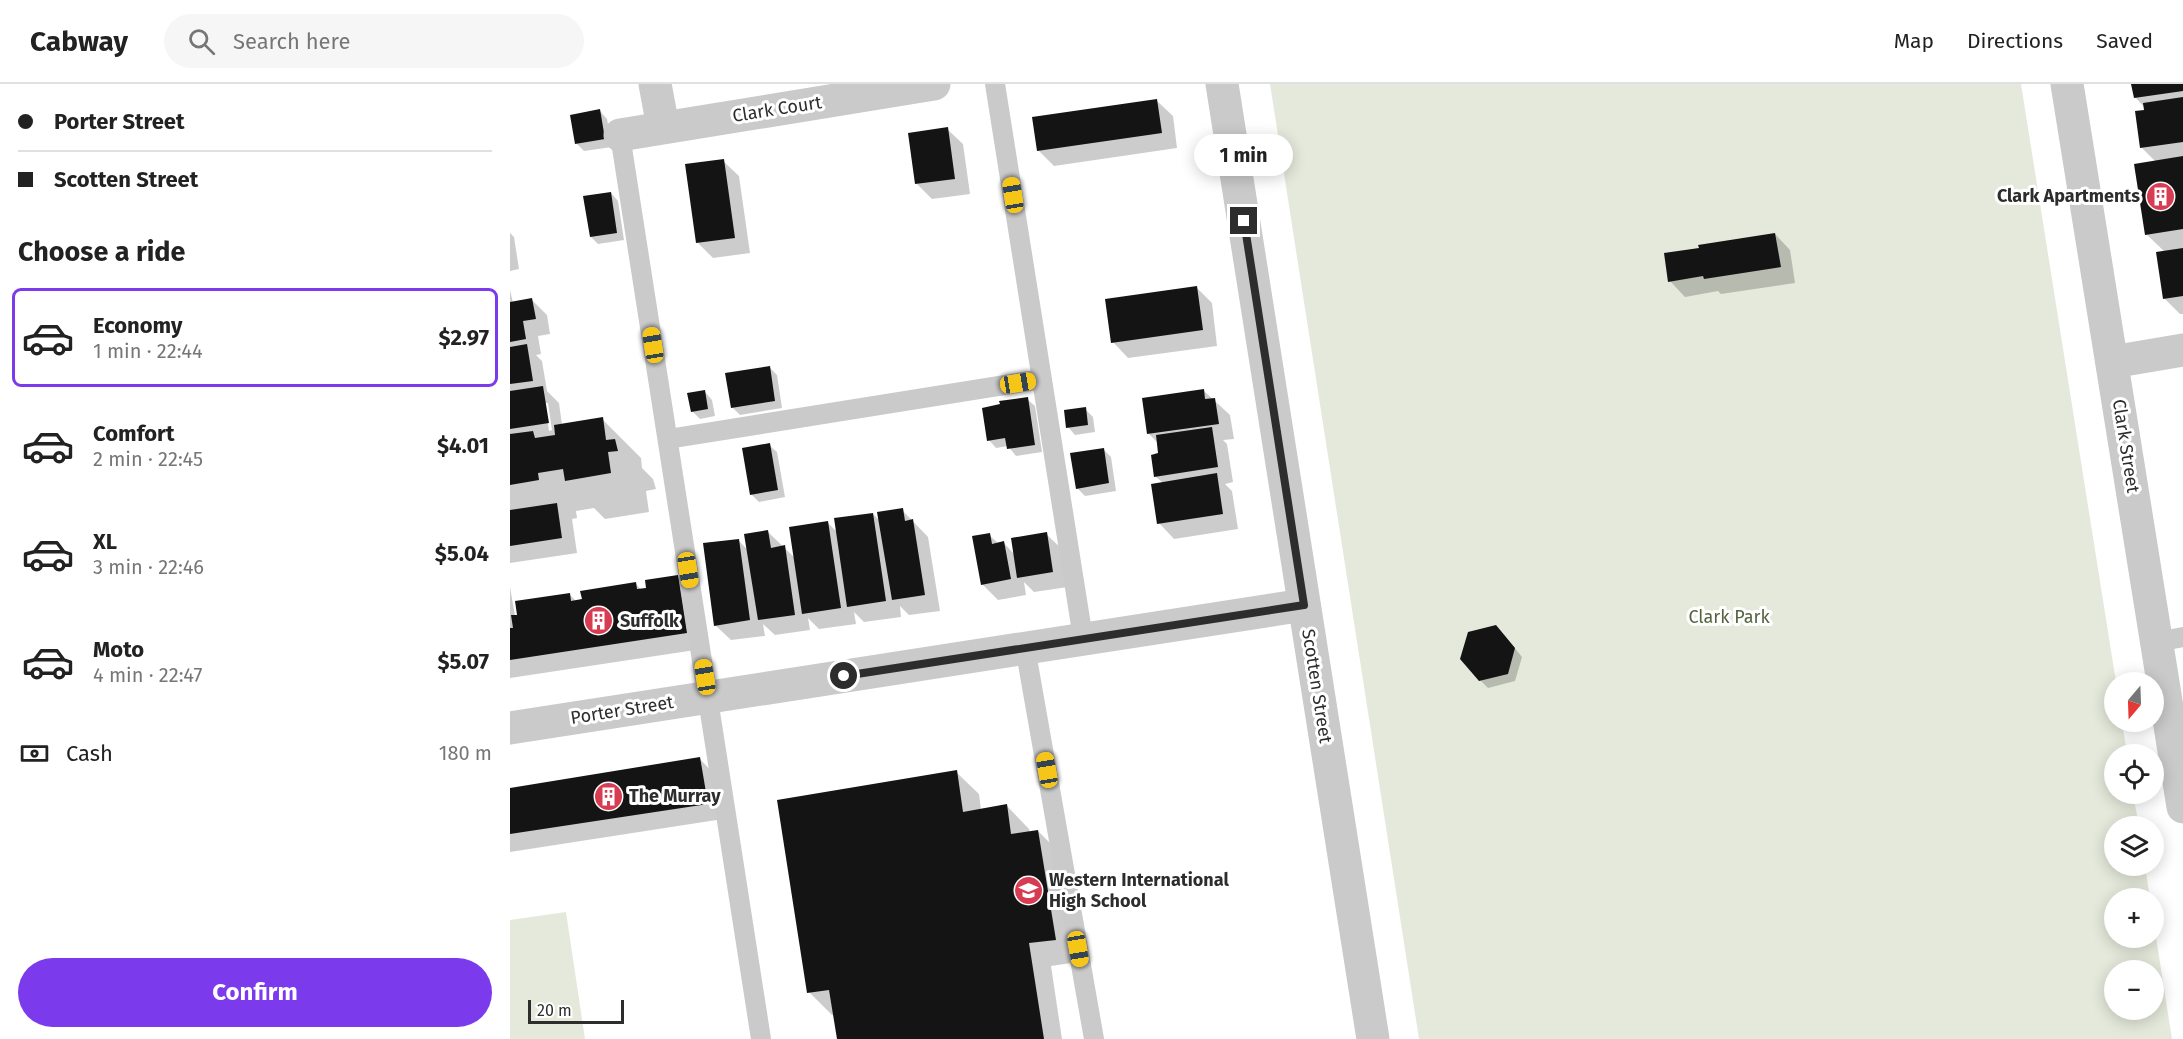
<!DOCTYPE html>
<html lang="en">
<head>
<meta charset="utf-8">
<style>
	body { margin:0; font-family:"Fira Sans",sans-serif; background:#f6f6f6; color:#222; height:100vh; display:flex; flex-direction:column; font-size:22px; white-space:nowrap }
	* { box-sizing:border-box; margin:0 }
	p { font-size:20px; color:#767676 }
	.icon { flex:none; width:33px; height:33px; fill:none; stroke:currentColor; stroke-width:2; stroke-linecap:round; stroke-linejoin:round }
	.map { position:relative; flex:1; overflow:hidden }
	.drawer { display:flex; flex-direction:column; background:#fff; width:510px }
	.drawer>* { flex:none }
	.guide { display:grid; align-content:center; height:132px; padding:0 18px; background:#fff }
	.needle { width:39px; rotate:199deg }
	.buttons { position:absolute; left:1594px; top:588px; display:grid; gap:12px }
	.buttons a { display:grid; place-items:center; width:60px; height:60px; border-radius:50%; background:#fff; box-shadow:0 3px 15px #0003; font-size:30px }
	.scale { position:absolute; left:18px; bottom:15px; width:96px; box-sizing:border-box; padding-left:6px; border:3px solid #2d2d2d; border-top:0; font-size:16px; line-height:21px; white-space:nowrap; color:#2d2d2d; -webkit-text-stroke:4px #fff; paint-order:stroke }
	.end { position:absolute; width:27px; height:27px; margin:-14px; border:8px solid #2d2d2d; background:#fff; box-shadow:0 0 0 3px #fff }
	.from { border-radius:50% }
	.bubble { position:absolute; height:42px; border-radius:21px; background:#fff; box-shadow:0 3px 15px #0003; font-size:20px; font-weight:700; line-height:42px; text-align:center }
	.car { position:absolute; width:18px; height:36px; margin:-18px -9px; border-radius:8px; box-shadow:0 0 4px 2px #0007; background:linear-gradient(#f5c518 24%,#345 0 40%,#f5c518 0 76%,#345 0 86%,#f5c518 0) }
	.guide b { display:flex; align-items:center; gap:21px; height:57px; font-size:22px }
	.guide b+b { border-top:2px solid #e0e0e0 }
	.guide i { width:15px; height:15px; background:#222 }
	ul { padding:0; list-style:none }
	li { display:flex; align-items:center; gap:18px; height:99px; margin:0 12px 9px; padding:0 6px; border:3px solid transparent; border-radius:9px }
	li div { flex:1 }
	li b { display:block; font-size:22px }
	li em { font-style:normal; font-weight:700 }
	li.active { border-color:#7c3aed }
	li>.icon { width:54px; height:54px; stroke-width:1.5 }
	h2 { padding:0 18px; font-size:27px; line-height:72px }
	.pay { display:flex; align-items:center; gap:15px; height:66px; padding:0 18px; font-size:22px }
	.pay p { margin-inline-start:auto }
	.cta { display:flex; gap:12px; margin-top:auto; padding:12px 18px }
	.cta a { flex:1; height:69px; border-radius:36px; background:#7c3aed; color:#fff; font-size:24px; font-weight:700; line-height:69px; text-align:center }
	header { display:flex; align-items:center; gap:36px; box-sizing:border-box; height:84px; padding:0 30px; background:#fff; border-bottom:2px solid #e0e0e0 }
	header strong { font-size:28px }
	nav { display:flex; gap:33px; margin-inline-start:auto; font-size:21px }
	.search { width:420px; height:54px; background:#f6f6f6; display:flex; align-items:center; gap:15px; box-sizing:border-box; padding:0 21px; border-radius:33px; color:#767676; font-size:22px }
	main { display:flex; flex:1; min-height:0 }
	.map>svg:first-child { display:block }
	.green { fill:#e4e9db; fill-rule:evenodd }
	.shadow { fill:#0003; fill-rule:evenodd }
	.building { fill:#141414 }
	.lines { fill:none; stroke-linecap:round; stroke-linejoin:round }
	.service { stroke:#cacaca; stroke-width:20 }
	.minor { stroke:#cacaca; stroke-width:33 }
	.tertiary { stroke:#cacaca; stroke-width:33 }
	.route { stroke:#2d2d2d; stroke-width:8 }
	.labels { text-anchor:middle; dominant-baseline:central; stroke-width:6; stroke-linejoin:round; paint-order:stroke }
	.street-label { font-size:18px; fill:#2d2d2d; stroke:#fff }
	.poi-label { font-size:18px; font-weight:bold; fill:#2d2d2d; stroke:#fff; text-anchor:start }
	.park-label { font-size:18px; fill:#53643e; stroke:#fff }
</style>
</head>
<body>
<header>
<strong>Cabway</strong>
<div class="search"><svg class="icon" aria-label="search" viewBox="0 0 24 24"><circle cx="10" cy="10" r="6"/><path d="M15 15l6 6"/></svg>Search here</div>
<nav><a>Map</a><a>Directions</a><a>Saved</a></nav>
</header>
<main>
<section class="drawer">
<div class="guide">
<b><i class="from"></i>Porter Street</b>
<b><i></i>Scotten Street</b>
</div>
<h2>Choose a ride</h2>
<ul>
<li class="active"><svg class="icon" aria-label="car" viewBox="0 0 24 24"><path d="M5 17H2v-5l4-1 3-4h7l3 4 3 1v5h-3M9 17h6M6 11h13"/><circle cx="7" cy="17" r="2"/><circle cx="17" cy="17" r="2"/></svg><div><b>Economy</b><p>1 min · 22:44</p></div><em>$2.97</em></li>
<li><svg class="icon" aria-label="car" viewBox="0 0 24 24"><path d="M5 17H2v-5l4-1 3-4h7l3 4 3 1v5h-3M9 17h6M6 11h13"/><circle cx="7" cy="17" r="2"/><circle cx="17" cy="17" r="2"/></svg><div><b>Comfort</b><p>2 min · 22:45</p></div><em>$4.01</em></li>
<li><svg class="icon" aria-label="car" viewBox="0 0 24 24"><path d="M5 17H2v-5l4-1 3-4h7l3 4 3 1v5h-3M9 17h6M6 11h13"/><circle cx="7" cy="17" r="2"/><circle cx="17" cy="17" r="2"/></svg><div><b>XL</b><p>3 min · 22:46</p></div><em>$5.04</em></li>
<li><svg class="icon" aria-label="car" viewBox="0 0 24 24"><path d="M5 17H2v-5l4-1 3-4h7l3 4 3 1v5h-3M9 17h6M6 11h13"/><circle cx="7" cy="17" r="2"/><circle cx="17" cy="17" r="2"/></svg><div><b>Moto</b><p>4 min · 22:47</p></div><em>$5.07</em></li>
</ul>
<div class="pay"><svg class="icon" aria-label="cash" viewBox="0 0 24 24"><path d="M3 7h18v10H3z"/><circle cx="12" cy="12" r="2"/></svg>Cash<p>180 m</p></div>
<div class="cta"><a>Confirm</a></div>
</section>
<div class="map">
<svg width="1673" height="955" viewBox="0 0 1673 955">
	<rect width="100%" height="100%" fill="#fff"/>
	<path class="green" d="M 760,0 L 1511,0 L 1606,598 L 1605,638 L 1612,638 L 1617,670 L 1605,670 L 1605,710 L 1623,710 L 1629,742 L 1605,742 L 1605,782 L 1635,782 L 1640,814 L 1605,814 L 1605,854 L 1644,854 L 1644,840 L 1662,955 L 909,955 ZM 1605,886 L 1644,886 L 1644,926 L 1605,926 Z
		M 56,828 L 75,955 L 0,955 L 0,836 Z"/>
	<path class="shadow" d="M 1623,0 L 1673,0 L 1673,230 L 1670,230 L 1655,215 L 1655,168 L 1636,150 L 1646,78 L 1632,64 L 1636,27 L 1635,24 L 1625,13 Z
		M 647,17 L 663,32 L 667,64 L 544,82 L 528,66 Z
		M 90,27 L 97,35 L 102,63 L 74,67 L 66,59 Z
		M 437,45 L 453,60 L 460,110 L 422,115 L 407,100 Z
		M 213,77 L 229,92 L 240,169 L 203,174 L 188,159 Z
		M 101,109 L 108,117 L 114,156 L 88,160 L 81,153 Z
		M 0,149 L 4,153 L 9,185 L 0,187 Z
		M 1265,150 L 1280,166 L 1285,199 L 1211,210 L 1208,207 L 1175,213 L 1160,197 Z
		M 686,203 L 702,219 L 707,262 L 618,274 L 603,258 Z
		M 0,206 L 3,219 L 22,216 L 37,231 L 40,250 L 28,252 L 31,270 L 26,271 L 32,277 L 37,307 L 49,319 L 52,341 L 92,335 L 131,374 L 132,384 L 143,395 L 146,405 L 136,407 L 139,428 L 95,435 L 84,424 L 66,427 L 67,434 L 62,435 L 67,469 L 0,479 ZM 35,319 L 38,319 L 42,346 L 39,347 Z
		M 259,283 L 267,291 L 272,324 L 230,331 L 222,323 Z
		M 693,306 L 720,331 L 724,355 L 713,356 L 717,360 L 723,398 L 715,400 L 722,407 L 728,445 L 664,455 L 649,439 L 653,399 L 645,392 L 650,371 L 648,359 L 639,350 Z
		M 195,308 L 202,316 L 205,332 L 190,335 L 182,327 Z
		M 517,315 L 525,322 L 532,368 L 506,372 L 498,362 L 486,364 L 479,356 Z
		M 575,325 L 583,333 L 585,348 L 565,351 L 558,343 Z
		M 259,361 L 267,368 L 275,413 L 249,418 L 242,411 Z
		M 594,366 L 601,373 L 606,407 L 575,412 L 567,404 Z
		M 392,426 L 418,453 L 430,527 L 399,531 L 390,522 L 391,533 L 354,538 L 344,528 L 346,540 L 309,545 L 298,534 L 300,546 L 265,551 L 253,540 L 255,552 L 221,556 L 205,541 L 228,456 L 238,466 L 258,448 L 285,474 L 318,439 L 328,449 L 363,430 L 371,438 Z
		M 536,450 L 552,465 L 558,503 L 524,508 L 514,498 L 516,511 L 488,516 L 472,500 L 479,451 L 489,460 L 494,459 L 505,471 Z
		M 168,493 L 183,509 L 192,565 L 0,594 L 0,503 L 5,532 L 59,510 L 66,517 L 126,500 L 131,506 Z
		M 994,551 L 1012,573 L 1005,597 L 978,604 L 970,596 Z
		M 190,675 L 205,691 L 213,735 L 0,768 L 0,705 Z
		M 446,688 L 469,710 L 471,726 L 497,722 L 519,745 L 520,749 L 528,747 L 551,770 L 568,878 L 541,882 L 552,955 L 328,955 L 325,931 L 322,931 L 299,908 Z"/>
	<path class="building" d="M 1621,0 L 1673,0 L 1673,7 L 1624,14 Z
		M 1673,13 L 1673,58 L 1630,64 L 1625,27 L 1634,26 L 1633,19 Z
		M 647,15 L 652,49 L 527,67 L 522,33 Z
		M 90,25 L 95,55 L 65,60 L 60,31 Z
		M 438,43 L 445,95 L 405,100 L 398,49 Z
		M 1673,72 L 1673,145 L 1635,151 L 1624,80 Z
		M 214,75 L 225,154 L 186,159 L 175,80 Z
		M 101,108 L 107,149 L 80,153 L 73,112 Z
		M 1265,149 L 1271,183 L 1194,195 L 1193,192 L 1158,198 L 1154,169 L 1189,164 L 1188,161 Z
		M 1673,164 L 1673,212 L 1653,215 L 1646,168 Z
		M 687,202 L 693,246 L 601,259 L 595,215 Z
		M 22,214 L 26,235 L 13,237 L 16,255 L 0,258 L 0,218 Z
		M 17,260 L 23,297 L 0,300 L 0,263 Z
		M 260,282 L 265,317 L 221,324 L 215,289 Z
		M 33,302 L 39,339 L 0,345 L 0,307 Z
		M 694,305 L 695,315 L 705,314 L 709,340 L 637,350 L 632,314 Z
		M 195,306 L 198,325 L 181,328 L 177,309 Z
		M 518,313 L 525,361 L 497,365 L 495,354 L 477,357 L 472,324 L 490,320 L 489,317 Z
		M 576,323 L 578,341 L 556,344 L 554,326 Z
		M 93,333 L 96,356 L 105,355 L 108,367 L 98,368 L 101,389 L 55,397 L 53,385 L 28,389 L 29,396 L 0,401 L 0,350 L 23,347 L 25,354 L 45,351 L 44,341 Z
		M 702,343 L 708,383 L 644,393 L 641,371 L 648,369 L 646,351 Z
		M 260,359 L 268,406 L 240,411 L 232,364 Z
		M 594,364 L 599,399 L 566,405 L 560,369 Z
		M 707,389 L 713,430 L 647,440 L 641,400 Z
		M 47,419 L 52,454 L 0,462 L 0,426 Z
		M 393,424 L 395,437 L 403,435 L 415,511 L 382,516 L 367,428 Z
		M 363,429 L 376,517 L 337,523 L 324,434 Z
		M 318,437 L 331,524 L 292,530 L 279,443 Z
		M 258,446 L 261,464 L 275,461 L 285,531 L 248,536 L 234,450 Z
		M 537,448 L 543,488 L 507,494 L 501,454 Z
		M 480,449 L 482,460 L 494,457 L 501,495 L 471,501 L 462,452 Z
		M 229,455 L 240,536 L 204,542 L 193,459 Z
		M 168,491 L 177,549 L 0,576 L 0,544 L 3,544 L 1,531 L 7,531 L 5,517 L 60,509 L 61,517 L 72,515 L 70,507 L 126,498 L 127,505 L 136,504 L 135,496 Z
		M 986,541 L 1005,564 L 998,590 L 969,597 L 950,575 L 958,548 Z
		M 190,673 L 198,720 L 0,750 L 0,704 Z
		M 447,686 L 453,728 L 497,720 L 501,750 L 528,746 L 546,856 L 519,859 L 534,955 L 327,955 L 319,906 L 297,909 L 267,716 Z"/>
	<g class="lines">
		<path class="service" d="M 485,0 L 573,554
			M 110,51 L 251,955
			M 158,355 L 532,295
			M 1647,558 L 1673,553
			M 515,563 L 584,955"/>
		<path class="minor" d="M 145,0 L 153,43
			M 110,51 L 424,0
			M 1602,278 L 1673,266
			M 0,644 L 794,521"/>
		<path class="tertiary" d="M 712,0 L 863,955
			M 1557,0 L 1673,723"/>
	</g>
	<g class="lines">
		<path class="route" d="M 334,592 L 794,521 L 734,137"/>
	</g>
	<defs>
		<symbol id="building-disc" viewBox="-11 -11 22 22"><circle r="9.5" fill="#d63d52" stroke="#fff"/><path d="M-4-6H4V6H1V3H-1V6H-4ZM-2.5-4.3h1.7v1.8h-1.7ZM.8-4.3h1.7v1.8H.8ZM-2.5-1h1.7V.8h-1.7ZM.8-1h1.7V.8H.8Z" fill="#fff"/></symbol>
		<symbol id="school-disc" viewBox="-11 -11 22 22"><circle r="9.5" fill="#d63d52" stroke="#fff"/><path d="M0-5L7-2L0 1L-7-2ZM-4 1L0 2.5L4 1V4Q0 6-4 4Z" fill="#fff"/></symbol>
	</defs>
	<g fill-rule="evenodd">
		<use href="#building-disc" x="1634" y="96" width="33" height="33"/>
		<use href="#building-disc" x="72" y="520" width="33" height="33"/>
		<use href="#building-disc" x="82" y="696" width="33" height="33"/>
		<use href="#school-disc" x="502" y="790" width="33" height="33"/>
	</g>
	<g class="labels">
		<g class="street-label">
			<text transform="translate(267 25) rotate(-9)">Clark Court</text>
			<text transform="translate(1616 362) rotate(81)">Clark Street</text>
			<text transform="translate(807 602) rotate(81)">Scotten Street</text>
			<text transform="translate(112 626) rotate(-9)">Porter Street</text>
		</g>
		<g class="poi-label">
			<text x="1630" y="112" text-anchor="end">Clark Apartments</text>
			<text x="110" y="537">Suffolk</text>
			<text x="119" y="712">The Murray</text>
			<text x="539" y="796">Western International<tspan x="539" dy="21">High School</tspan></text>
		</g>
		<g class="park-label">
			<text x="1219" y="533">Clark Park</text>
		</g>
	</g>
</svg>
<div class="buttons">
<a><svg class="needle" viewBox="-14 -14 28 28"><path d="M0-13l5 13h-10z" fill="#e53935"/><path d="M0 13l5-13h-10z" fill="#767676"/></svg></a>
<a><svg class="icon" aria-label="locate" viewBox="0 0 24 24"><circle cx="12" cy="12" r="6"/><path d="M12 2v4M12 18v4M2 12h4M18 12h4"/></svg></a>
<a><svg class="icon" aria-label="layers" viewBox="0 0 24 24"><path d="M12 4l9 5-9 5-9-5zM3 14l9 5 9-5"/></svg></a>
<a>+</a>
<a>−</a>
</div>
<div class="scale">20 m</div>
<i class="end from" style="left:334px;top:592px"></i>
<i class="end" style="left:734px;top:137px"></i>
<div class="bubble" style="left:684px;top:50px;width:99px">1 min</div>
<i class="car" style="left:503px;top:111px;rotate:351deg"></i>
<i class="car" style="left:143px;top:261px;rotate:351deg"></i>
<i class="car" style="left:508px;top:299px;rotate:81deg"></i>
<i class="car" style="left:178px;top:486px;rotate:171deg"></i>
<i class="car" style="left:195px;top:593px;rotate:351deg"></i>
<i class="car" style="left:537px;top:686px;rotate:350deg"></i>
<i class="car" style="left:568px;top:865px;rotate:170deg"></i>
</div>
</main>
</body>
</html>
